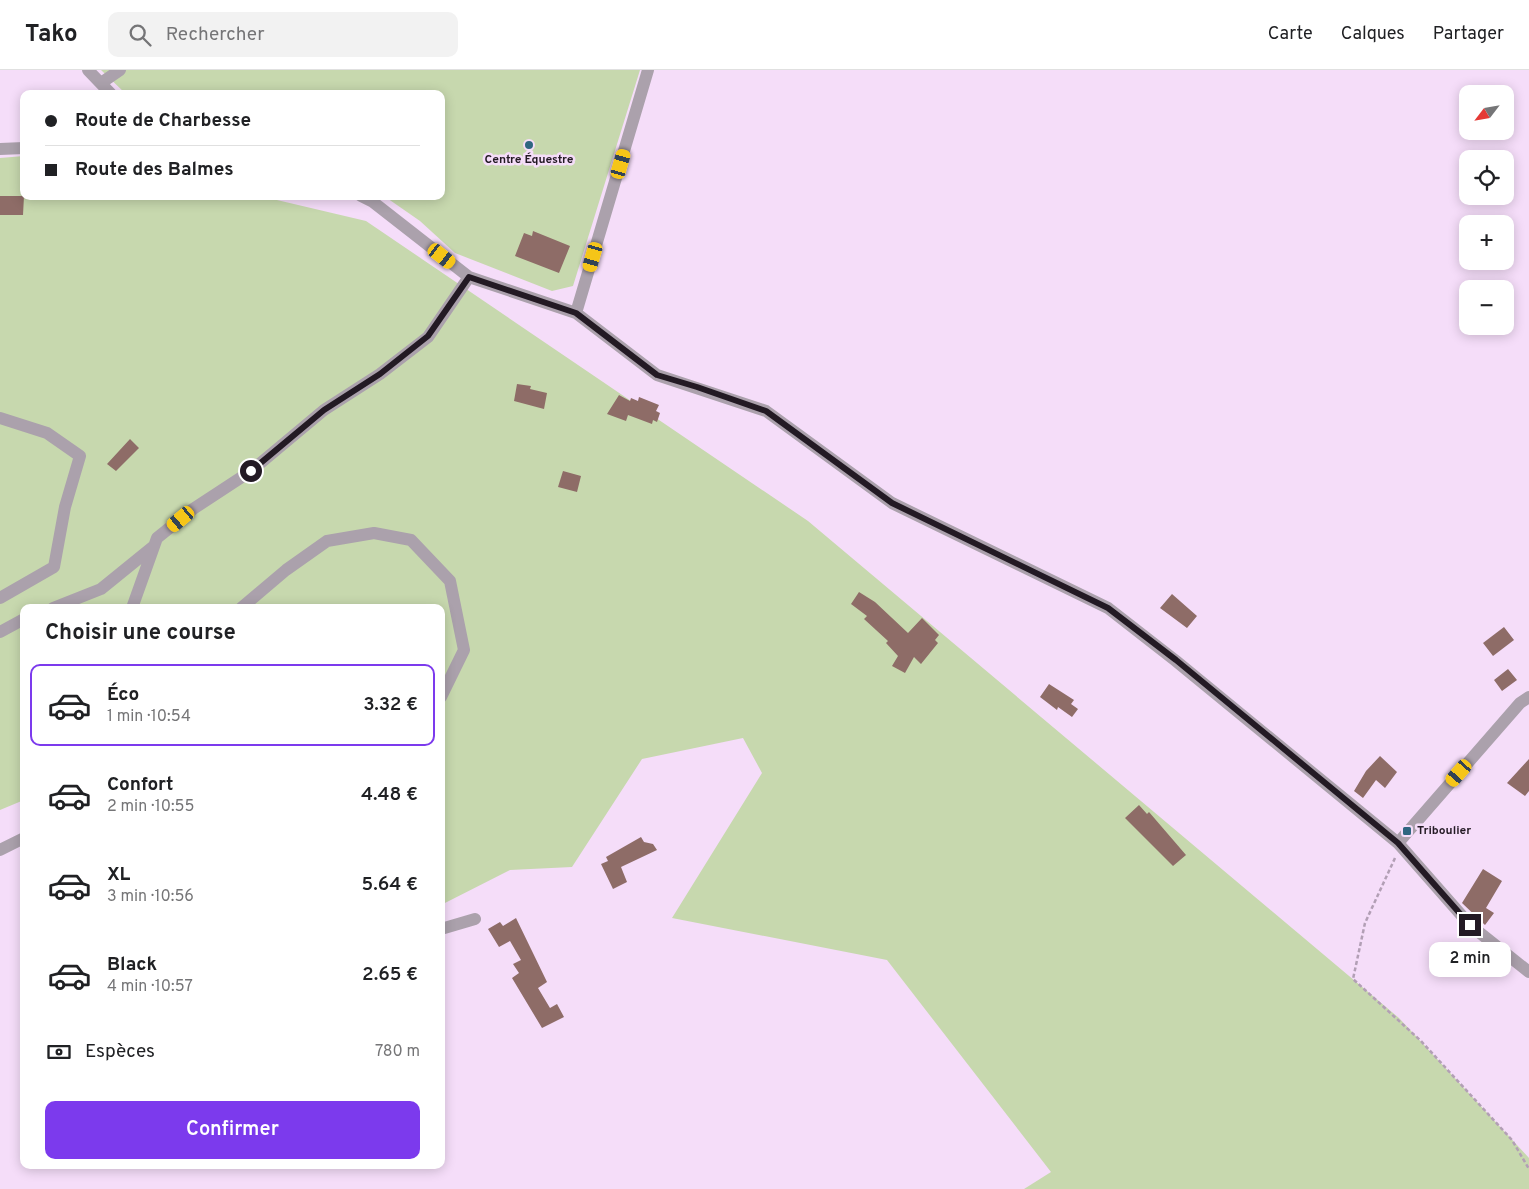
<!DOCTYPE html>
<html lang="fr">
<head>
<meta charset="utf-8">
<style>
	body { margin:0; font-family:Overpass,sans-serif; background:#f2f2f2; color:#202124; height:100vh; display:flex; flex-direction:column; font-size:19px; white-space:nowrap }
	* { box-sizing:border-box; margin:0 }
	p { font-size:16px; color:#757577 }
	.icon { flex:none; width:28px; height:28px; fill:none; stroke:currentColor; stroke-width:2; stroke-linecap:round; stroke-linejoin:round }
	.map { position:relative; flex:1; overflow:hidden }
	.sheet { position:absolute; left:20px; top:534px; width:425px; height:565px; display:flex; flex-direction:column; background:#fff; border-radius:10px; box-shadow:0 2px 12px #0003 }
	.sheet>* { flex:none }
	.banner { position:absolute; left:20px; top:20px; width:425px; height:110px; border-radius:10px; box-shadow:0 2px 12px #0003; display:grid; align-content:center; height:110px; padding:0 25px; background:#fff }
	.needle { width:32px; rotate:239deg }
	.buttons { position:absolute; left:1459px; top:15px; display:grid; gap:10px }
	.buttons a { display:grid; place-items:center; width:55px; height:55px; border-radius:10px; background:#fff; box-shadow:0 2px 12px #0003; font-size:25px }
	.end { position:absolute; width:22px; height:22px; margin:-11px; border:6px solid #231a24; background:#fff; box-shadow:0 0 0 2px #fff }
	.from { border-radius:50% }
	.bubble { position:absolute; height:35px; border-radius:10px; background:#fff; box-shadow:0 2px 12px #0003; font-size:16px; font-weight:600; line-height:35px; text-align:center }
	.car { position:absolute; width:15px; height:30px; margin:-15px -8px; border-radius:6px; box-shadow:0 0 4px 1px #0007; background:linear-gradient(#f5c518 24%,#345 0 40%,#f5c518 0 76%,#345 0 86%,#f5c518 0) }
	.banner b { display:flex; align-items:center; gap:18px; height:48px; font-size:19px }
	.banner b+b { border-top:1px solid #e0e0e0 }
	.banner i { width:12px; height:12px; background:#202124 }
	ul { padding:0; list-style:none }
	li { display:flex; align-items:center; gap:15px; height:82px; margin:0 10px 8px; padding:0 15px; border:2px solid transparent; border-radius:10px }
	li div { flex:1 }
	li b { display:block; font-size:19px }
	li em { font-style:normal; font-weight:600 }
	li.current { border-color:#7c3aed }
	li>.icon { width:45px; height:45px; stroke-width:1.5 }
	h2 { padding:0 25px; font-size:22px; line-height:60px }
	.pay { display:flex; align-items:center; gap:12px; height:55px; padding:0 25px; font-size:19px }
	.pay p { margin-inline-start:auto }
	.primary-button { display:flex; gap:10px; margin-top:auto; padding:10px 25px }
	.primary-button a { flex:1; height:58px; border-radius:10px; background:#7c3aed; color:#fff; font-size:20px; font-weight:600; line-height:58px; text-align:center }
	header { display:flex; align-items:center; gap:30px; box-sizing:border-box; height:70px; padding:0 25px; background:#fff; border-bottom:1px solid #e0e0e0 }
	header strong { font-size:24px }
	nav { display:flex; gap:28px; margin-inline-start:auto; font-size:18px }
	.search { width:350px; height:45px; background:#f2f2f2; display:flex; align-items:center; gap:12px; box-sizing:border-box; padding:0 18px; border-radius:10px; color:#757577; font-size:19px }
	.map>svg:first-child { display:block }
	.green { fill:#c7d8ae }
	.building { fill:#8e6c67 }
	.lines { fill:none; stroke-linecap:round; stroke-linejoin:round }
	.path { stroke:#b29fb5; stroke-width:2.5; stroke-dasharray:4 2.5; stroke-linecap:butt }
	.minor { stroke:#aba1ac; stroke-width:12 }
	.route { stroke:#231a24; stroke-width:6 }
	.poi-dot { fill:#2e6680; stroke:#f5ddf9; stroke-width:2 }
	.labels { text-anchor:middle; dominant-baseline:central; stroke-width:5; stroke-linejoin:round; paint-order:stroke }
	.poi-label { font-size:12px; font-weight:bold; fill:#231a24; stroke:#f5ddf9 }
</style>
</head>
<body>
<header>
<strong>Tako</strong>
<div class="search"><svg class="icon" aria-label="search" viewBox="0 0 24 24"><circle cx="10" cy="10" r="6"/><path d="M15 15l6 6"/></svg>Rechercher</div>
<nav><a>Carte</a><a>Calques</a><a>Partager</a></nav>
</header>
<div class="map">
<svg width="1529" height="1119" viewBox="0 0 1529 1119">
	<rect width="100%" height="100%" fill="#f5ddf9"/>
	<path class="green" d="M 101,0 L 640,0 L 573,216 L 552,221 L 455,183 L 420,151 L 384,126 L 441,126 L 441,24 L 126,24 Z
		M 24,86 L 24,126 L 260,126 L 366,151 L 808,451 L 1399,948 L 1529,1088 L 1529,1119 L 1024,1119 L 1051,1102 L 887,890 L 672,848 L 762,703 L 743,668 L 642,689 L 572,797 L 510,800 L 441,835 L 441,538 L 24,538 L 24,730 L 0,740 L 0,88 Z"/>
	<path class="building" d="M 0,126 L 24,126 L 23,145 L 0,145 Z
		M 533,161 L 570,176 L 559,203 L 515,186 L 524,163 L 532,166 Z
		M 517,314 L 531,316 L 530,319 L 547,323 L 544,339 L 514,331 Z
		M 619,325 L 630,331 L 631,328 L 638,331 L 639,327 L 659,335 L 656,341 L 660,343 L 657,352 L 653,350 L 652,354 L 628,345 L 626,351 L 607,344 Z
		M 130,369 L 139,378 L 116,401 L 107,394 Z
		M 563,401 L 581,406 L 577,422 L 558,417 Z
		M 859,522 L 875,532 L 908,563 L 922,548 L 939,565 L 935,570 L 938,573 L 921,594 L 914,587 L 905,603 L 892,596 L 898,586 L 886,573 L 888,571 L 864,549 L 867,546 L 851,534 Z
		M 1172,524 L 1197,546 L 1187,558 L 1160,538 Z
		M 1504,557 L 1514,570 L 1493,586 L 1483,573 Z
		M 1508,599 L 1517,610 L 1502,621 L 1494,610 Z
		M 1049,614 L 1074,630 L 1071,634 L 1078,639 L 1072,647 L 1058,637 L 1057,640 L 1040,627 Z
		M 1380,686 L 1397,702 L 1385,718 L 1376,710 L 1363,728 L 1354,721 L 1366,701 Z
		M 1529,689 L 1529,721 L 1525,726 L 1507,713 Z
		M 1139,735 L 1147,744 L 1149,742 L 1186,785 L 1173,796 L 1125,748 Z
		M 641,767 L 644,772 L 653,774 L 657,780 L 621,797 L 627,812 L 613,819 L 601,794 L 608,791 L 606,787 Z
		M 1483,799 L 1502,811 L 1486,838 L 1494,843 L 1485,855 L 1462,833 Z
		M 516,848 L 547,912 L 538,918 L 550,938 L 557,934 L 564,947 L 542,958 L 512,908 L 519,903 L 513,894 L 521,890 L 510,871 L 499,877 L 488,859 L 500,852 L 503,856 Z"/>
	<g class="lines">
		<path class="path" d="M 1395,788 L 1365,853 L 1353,909 L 1421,971 L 1512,1070 L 1529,1099"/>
		<path class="minor" d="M 88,0 L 111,24
			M 101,13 L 120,0
			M 0,79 L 24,78
			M 361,126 L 373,132 L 469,207 L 576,243 L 657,305 L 766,341 L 892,433 L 1108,538 L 1176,591 L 1398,773 L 1470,855 L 1529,902
			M 576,243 L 648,0
			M 0,348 L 47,363 L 80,386 L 65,437 L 54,497 L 0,528
			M 53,538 L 101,519 L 154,476
			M 132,538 L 157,468 L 193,439 L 251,401 L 324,340 L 380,304 L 428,267 L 469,207
			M 241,538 L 286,500 L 327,471 L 374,463 L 411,470 L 450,511 L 464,580 L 441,627
			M 0,562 L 24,549
			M 1398,773 L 1520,633 L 1529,627
			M 0,780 L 24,768
			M 441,859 L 475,849"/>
	</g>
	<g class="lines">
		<path class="route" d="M 251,401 L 324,340 L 380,304 L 428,266 L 469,207 L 576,243 L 657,305 L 697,317 L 766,341 L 892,433 L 1108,538 L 1176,590 L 1398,773 L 1470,855"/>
	</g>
	<g class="poi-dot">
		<circle cx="529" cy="75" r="5"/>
		<rect x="1402" y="756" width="10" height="10" rx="2.5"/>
	</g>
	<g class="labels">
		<g class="poi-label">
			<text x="529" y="90">Centre Équestre</text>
			<text x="1417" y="761" text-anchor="start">Triboulier</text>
		</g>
	</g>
</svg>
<div class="buttons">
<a><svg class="needle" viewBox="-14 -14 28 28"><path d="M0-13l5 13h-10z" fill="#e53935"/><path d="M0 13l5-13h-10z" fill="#757577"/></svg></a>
<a><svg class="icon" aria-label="locate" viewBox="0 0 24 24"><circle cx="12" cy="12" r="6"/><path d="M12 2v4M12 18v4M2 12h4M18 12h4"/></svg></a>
<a>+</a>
<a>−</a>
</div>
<i class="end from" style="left:251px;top:401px"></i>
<i class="end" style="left:1470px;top:855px"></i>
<div class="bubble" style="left:1429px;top:872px;width:82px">2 min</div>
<i class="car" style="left:621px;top:94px;rotate:16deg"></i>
<i class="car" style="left:442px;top:186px;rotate:128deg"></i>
<i class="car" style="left:593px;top:187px;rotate:196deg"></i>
<i class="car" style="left:181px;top:449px;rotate:230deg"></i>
<i class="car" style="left:1459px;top:703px;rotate:221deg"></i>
<div class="banner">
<b><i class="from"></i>Route de Charbesse</b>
<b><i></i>Route des Balmes</b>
</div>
<section class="sheet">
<h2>Choisir une course</h2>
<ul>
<li class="current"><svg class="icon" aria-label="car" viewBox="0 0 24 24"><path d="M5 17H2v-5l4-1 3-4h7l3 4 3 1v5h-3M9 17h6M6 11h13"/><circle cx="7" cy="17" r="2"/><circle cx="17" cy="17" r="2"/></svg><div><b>Éco</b><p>1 min · 10:54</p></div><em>3.32 €</em></li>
<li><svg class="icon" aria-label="car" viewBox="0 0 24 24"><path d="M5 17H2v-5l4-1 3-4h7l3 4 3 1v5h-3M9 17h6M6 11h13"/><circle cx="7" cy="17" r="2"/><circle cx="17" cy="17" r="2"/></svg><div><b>Confort</b><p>2 min · 10:55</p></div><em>4.48 €</em></li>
<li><svg class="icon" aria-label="car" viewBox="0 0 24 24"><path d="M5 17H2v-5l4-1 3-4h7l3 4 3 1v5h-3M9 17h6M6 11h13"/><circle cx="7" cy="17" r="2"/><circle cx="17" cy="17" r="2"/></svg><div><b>XL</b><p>3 min · 10:56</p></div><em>5.64 €</em></li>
<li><svg class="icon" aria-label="car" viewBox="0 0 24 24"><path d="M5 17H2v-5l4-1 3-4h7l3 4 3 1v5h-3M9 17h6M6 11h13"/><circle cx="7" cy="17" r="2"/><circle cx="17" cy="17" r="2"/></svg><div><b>Black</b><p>4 min · 10:57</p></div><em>2.65 €</em></li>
</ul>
<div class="pay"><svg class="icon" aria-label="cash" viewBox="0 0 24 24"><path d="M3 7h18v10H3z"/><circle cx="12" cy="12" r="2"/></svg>Espèces<p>780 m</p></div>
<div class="primary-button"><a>Confirmer</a></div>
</section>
</div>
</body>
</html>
